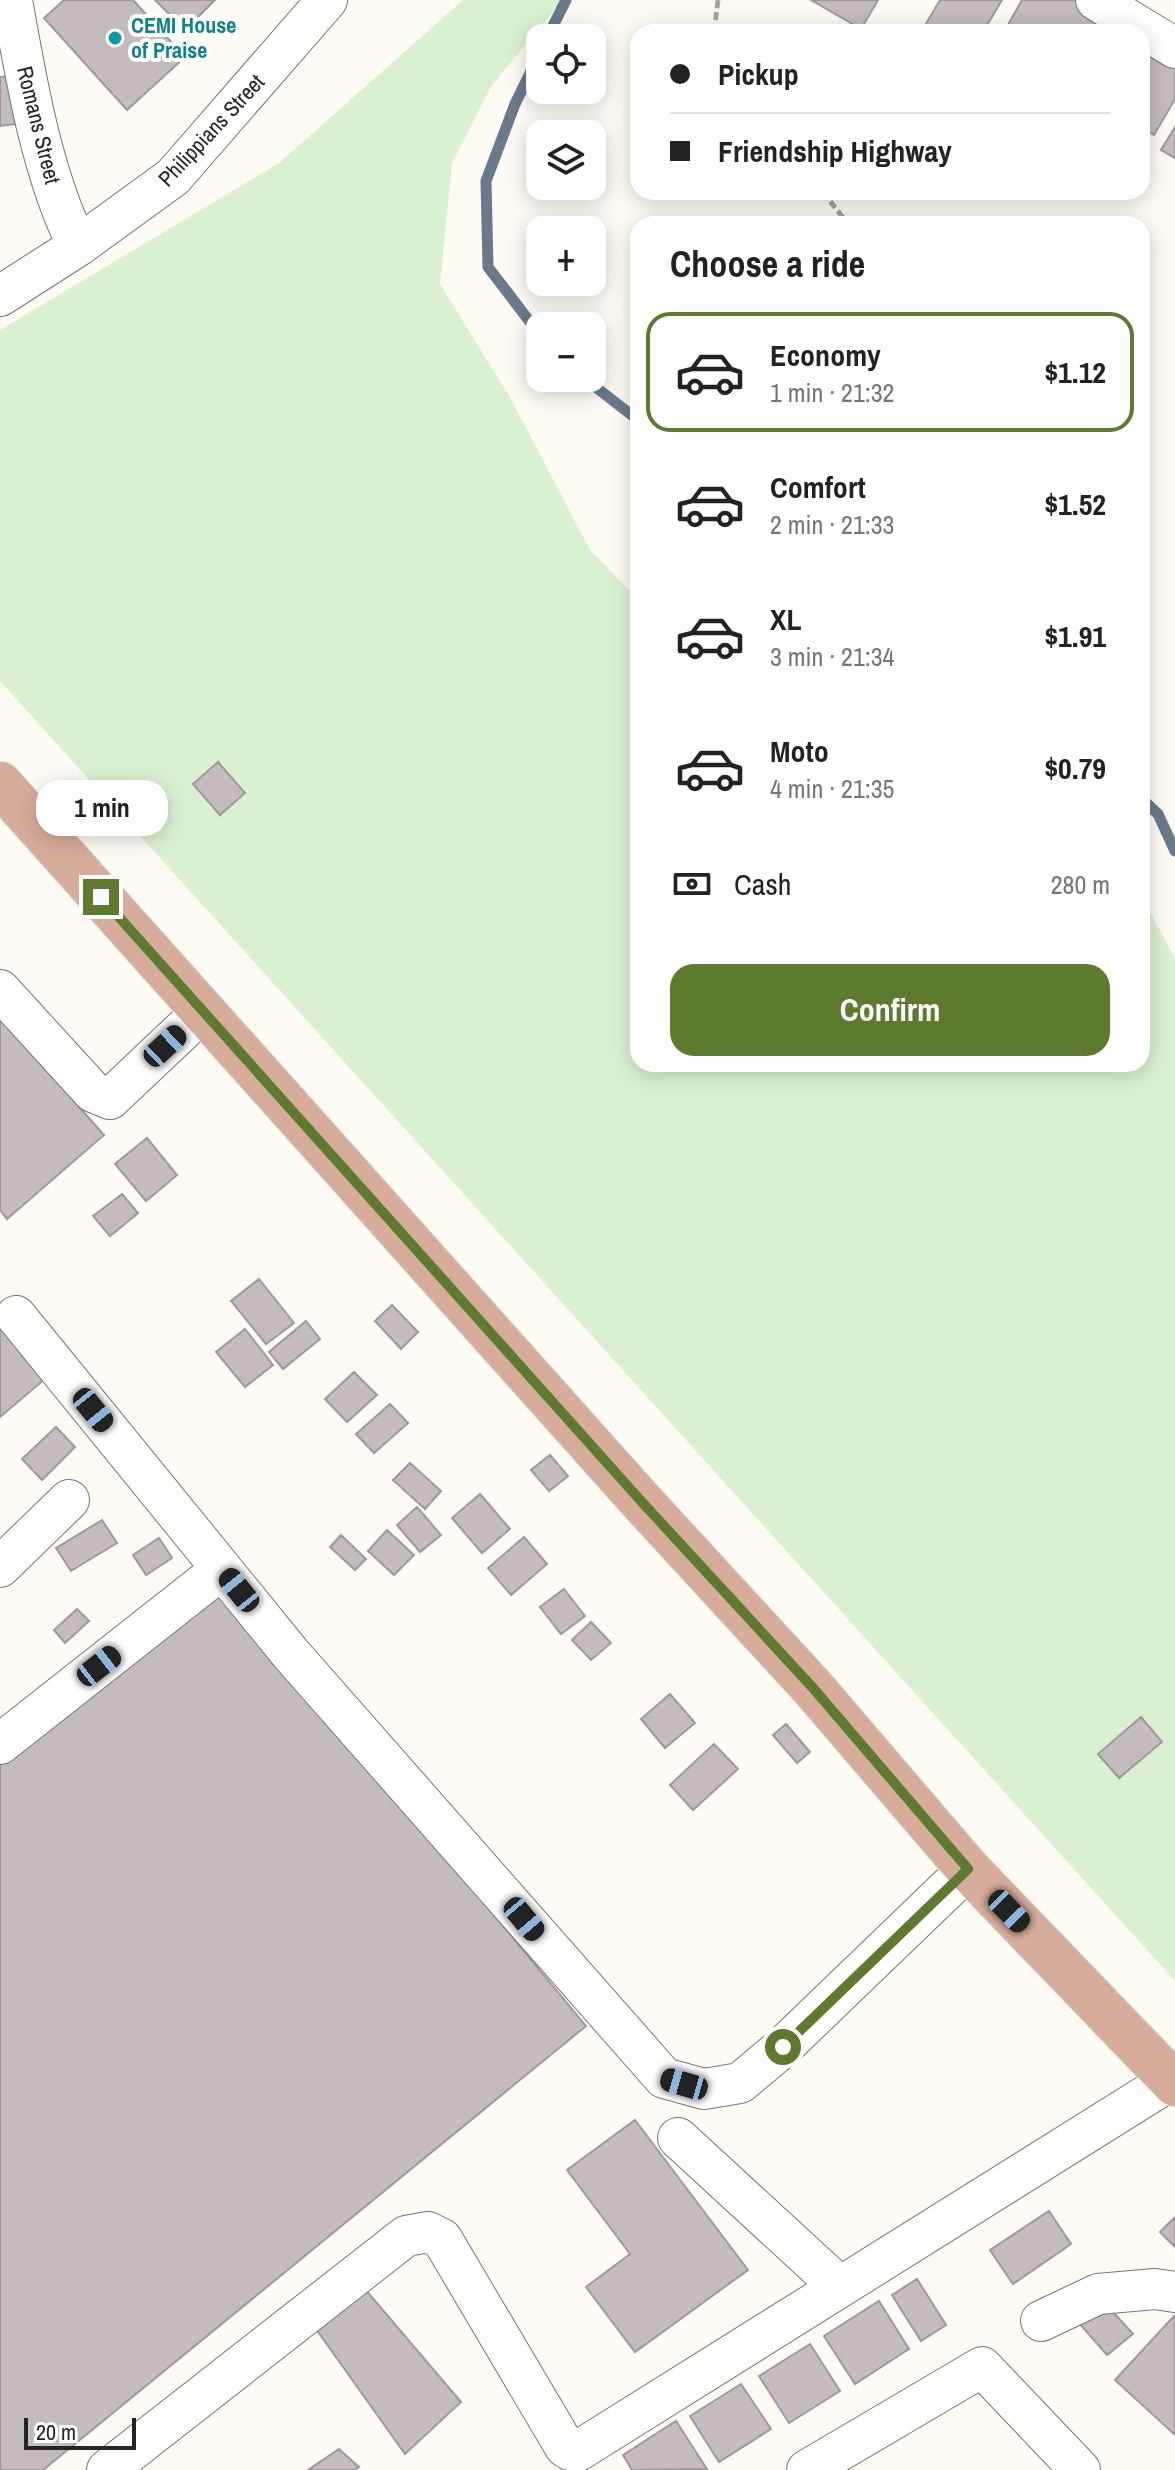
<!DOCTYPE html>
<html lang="en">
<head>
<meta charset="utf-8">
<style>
	body { margin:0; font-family:"Archivo Narrow",sans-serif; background:#f2f2f2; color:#222; height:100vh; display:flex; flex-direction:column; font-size:30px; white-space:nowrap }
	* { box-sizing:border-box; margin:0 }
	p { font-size:26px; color:#767676 }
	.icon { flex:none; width:44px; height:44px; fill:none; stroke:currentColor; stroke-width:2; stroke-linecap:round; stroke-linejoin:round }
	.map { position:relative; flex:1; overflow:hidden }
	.sheet { position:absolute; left:630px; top:216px; width:520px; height:856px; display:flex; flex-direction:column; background:#fff; border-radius:24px; box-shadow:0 4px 20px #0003 }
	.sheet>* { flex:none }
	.banner { position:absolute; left:630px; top:24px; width:520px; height:176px; border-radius:24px; box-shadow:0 4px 20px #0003; display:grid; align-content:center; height:176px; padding:0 40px; background:#fff }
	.controls { position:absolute; left:526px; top:24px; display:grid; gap:16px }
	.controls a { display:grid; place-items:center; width:80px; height:80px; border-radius:16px; background:#fff; box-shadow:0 4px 20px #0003; font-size:40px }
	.scale { position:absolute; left:24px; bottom:20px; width:112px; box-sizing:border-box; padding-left:8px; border:4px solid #252421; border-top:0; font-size:22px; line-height:28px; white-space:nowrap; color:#252421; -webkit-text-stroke:6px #fff; paint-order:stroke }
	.end { position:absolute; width:36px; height:36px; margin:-18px; border:10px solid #5d7a2e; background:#fff; box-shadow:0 0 0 4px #fff }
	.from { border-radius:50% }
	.bubble { position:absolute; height:56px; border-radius:24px; background:#fff; box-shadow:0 4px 20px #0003; font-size:26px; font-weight:800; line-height:56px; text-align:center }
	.car { position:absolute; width:24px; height:48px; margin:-24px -12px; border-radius:10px; box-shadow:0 0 6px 2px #0007; background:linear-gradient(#222 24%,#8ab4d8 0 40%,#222 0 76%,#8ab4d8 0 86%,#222 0) }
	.banner b { display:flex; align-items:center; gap:28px; height:76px; font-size:30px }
	.banner b+b { border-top:2px solid #e0e0e0 }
	.banner i { width:20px; height:20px; background:#222 }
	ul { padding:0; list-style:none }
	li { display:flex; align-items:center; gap:24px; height:120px; margin:0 16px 12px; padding:0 24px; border:4px solid transparent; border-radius:24px }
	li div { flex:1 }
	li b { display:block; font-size:30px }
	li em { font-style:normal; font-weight:800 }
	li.current { border-color:#5d7a2e }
	li>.icon { width:72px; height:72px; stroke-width:1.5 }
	h2 { padding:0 40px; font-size:36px; line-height:96px }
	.pay { display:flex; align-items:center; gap:20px; height:88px; padding:0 40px; font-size:30px }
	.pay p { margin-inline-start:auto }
	.button { display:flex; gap:16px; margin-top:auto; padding:16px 40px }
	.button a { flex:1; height:92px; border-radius:24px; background:#5d7a2e; color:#fff; font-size:32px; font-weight:800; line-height:92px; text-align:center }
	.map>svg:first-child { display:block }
	.green { fill:#daf1d1 }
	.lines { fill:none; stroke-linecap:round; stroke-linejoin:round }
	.stream { stroke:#677b8d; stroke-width:11 }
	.building { fill:#c3bbbd; stroke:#a0989b; stroke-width:2 }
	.minor-casing { stroke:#797670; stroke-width:42 }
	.major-casing { stroke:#d8d8d7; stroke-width:46 }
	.path { stroke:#a6a49f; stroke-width:5; stroke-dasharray:8 4; stroke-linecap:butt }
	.minor { stroke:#fff; stroke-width:40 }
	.major { stroke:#d6ac9a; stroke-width:44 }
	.route { stroke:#5d7a2e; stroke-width:10 }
	.culture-dot { fill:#0f9aa8; stroke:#fff; stroke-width:3 }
	.labels { text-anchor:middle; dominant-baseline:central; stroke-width:8; stroke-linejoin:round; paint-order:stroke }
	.culture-label { font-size:22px; font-weight:bold; fill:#0d838f; stroke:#fff; text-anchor:start }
	.street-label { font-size:22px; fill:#252421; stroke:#fff }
</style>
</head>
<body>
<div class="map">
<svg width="1175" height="2470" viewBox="0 0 1175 2470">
	<rect width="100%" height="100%" fill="#fefbf4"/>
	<path class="green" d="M 463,0 L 563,0 L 492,85 L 452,163 L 440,284 L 511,399 L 590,550 L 638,599 L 638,1064 L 1142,1064 L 1142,897 L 1175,959 L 1175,1981 L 0,681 L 0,330 L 279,163 Z"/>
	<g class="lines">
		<path class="stream" d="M 547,38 L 566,0
			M 540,53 L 515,104 L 486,181 L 488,267 L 540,335
			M 584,378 L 638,420
			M 1142,799 L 1158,814 L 1175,851"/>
	</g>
	<path class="building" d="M 64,0 L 133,0 L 185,57 L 127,110 L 44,18 Z
		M 155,0 L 215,0 L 185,30 Z
		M 811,0 L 878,0 L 861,29 Z
		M 940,0 L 1002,0 L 983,32 L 934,32 L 924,27 Z
		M 1022,0 L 1084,0 L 1106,13 L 1095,32 L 1004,32 Z
		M 1142,38 L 1175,57 L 1175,99 L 1154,135 L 1142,128 Z
		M 10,76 L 16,124 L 0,126 L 0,77 Z
		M 1175,127 L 1175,158 L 1161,150 Z
		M 218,762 L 245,793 L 220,815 L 193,784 Z
		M 0,1018 L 104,1135 L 7,1219 L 0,1210 Z
		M 147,1138 L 177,1175 L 146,1201 L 115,1164 Z
		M 122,1194 L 138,1213 L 110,1236 L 93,1216 Z
		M 259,1279 L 294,1323 L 266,1344 L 231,1301 Z
		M 392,1305 L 418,1332 L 401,1349 L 375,1321 Z
		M 306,1321 L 320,1339 L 283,1369 L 269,1352 Z
		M 8,1322 L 52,1373 L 0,1417 L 0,1329 Z
		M 245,1329 L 273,1365 L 245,1387 L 216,1352 Z
		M 354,1372 L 377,1395 L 347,1422 L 325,1399 Z
		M 390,1404 L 408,1423 L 374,1453 L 356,1434 Z
		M 56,1427 L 75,1447 L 42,1480 L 22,1459 Z
		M 550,1455 L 568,1476 L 549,1491 L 531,1470 Z
		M 410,1463 L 441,1491 L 425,1509 L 393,1480 Z
		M 480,1494 L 510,1529 L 482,1553 L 452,1518 Z
		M 417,1507 L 441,1535 L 420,1552 L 397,1525 Z
		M 102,1520 L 117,1543 L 71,1571 L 56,1548 Z
		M 387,1530 L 414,1555 L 394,1575 L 368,1551 Z
		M 341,1535 L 366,1559 L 355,1570 L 330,1547 Z
		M 524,1537 L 547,1564 L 511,1595 L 488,1568 Z
		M 159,1538 L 172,1558 L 146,1575 L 133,1555 Z
		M 218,1582 L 586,2026 L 43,2470 L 0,2470 L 0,1760 Z
		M 564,1589 L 585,1616 L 561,1634 L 540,1607 Z
		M 77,1609 L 89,1621 L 65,1643 L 54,1630 Z
		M 591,1622 L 611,1643 L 591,1660 L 572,1640 Z
		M 670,1694 L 695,1723 L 665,1748 L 641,1719 Z
		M 1141,1717 L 1162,1742 L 1119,1778 L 1098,1754 Z
		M 786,1724 L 810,1752 L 797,1763 L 773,1735 Z
		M 714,1744 L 738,1769 L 693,1810 L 670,1785 Z
		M 635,2120 L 748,2270 L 635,2352 L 586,2287 L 630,2254 L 567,2170 Z
		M 1049,2211 L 1071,2244 L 1013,2284 L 990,2250 Z
		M 1175,2217 L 1175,2247 L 1160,2232 Z
		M 917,2279 L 946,2325 L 921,2341 L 892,2295 Z
		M 359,2282 L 461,2402 L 405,2454 L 311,2322 Z
		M 879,2301 L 909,2349 L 855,2384 L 824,2336 Z
		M 1104,2302 L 1133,2334 L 1107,2355 L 1079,2323 Z
		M 1175,2315 L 1175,2435 L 1115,2380 Z
		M 810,2344 L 840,2391 L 789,2423 L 759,2376 Z
		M 741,2384 L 771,2429 L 719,2462 L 690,2416 Z
		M 676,2421 L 707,2469 L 632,2470 L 623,2455 Z
		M 339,2449 L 359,2467 L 354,2470 L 308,2470 Z"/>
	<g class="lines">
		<defs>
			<path id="minor" d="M 12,0 C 26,79 42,175 78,246
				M 1096,0 L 1175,48
				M 0,296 L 78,246 L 173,177 L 327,0
				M 0,990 L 93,1092 L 110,1099 L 203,1011
				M 16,1316 L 291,1654 L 664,2078 L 704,2089 L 740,2083 L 783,2047 L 968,1869
				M 0,1567 L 69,1500
				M 0,1744 L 222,1569
				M 678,2138 L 840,2287
				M 1041,2321 L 1098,2294 L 1155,2289 L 1175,2292
				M 107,2470 L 406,2236 L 428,2232 L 442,2239 L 565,2447 L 570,2450 L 578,2451 L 1171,2080
				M 807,2470 L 982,2367 L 1080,2470"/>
			<path id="major" d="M 0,784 L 641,1501 L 813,1688 L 968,1869 L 1175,2084"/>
		</defs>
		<use href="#minor" class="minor-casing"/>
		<use href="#major" class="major-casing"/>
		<path class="path" d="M 714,32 L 718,0
			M 823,192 L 848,224"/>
		<use href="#minor" class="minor"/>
		<use href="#major" class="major"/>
	</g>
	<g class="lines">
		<path class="route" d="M 101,897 L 641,1501 L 813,1688 L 968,1869 L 783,2047"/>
	</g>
	<circle class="culture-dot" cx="115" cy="38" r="8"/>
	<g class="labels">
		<g class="culture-label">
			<text x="131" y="25">CEMI House<tspan x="131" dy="25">of Praise</tspan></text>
		</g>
		<g class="street-label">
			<text transform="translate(39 125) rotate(76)">Romans Street</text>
			<text transform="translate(211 130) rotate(-47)">Philippians Street</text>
		</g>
	</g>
</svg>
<div class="controls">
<a><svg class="icon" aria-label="locate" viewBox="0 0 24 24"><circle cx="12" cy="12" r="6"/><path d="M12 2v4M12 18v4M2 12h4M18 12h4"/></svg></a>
<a><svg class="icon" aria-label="layers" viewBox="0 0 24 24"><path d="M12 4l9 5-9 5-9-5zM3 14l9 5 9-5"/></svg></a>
<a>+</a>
<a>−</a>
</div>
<div class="scale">20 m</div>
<i class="end from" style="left:783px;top:2047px"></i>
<i class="end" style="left:101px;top:897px"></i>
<div class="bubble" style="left:36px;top:780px;width:132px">1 min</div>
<i class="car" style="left:165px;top:1046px;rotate:47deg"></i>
<i class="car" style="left:93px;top:1410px;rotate:141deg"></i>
<i class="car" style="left:239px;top:1590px;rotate:321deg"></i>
<i class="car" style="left:99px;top:1666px;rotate:52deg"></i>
<i class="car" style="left:1009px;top:1911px;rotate:136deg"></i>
<i class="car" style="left:524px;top:1919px;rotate:140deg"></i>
<i class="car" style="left:684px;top:2084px;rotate:286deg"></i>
<div class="banner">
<b><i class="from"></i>Pickup</b>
<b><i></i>Friendship Highway</b>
</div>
<section class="sheet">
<h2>Choose a ride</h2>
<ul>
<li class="current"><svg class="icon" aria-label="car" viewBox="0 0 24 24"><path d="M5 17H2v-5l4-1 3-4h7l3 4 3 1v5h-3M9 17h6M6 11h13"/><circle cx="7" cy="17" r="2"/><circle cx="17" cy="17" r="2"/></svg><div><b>Economy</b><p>1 min · 21:32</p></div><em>$1.12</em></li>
<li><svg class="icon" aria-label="car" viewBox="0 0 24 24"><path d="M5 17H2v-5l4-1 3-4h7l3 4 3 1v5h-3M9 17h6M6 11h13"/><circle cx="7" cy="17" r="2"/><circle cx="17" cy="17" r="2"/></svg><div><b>Comfort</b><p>2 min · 21:33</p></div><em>$1.52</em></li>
<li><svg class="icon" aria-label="car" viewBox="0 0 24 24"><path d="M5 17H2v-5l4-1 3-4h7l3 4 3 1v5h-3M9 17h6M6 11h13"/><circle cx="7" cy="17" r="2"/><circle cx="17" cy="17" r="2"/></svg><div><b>XL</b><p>3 min · 21:34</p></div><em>$1.91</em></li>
<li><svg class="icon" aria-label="car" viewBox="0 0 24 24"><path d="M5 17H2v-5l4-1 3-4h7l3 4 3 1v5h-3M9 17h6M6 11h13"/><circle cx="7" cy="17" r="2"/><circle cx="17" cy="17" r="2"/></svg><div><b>Moto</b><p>4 min · 21:35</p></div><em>$0.79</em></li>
</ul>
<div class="pay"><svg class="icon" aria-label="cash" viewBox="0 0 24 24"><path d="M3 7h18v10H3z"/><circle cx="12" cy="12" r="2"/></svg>Cash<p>280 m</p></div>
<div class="button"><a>Confirm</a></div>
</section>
</div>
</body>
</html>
